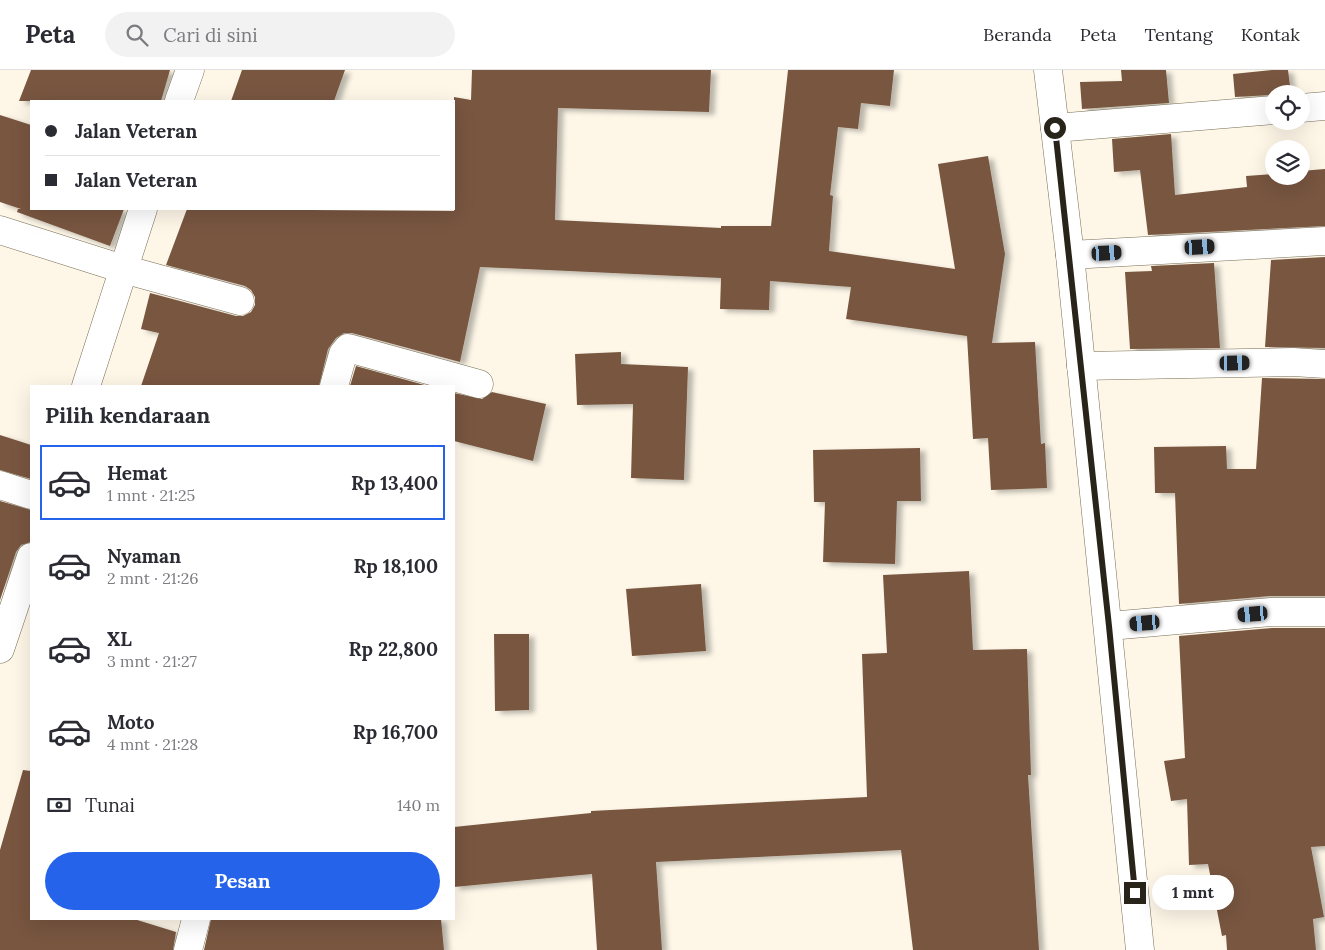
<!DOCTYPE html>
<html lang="id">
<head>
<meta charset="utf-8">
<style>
	body { margin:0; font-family:Lora,serif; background:#f2f2f3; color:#2b2b33; height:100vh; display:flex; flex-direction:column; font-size:19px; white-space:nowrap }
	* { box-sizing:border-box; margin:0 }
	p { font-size:16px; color:#7c7c81 }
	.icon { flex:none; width:28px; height:28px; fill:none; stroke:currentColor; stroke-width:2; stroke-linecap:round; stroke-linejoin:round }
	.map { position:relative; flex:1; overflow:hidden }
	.side { position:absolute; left:30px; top:315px; width:425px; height:535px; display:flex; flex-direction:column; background:#fff; border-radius:0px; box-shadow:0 5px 20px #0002 }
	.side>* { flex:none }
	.guide { position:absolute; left:30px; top:30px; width:425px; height:110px; border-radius:0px; box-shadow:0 5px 20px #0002; display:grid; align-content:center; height:110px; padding:0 15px; background:#fff }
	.controls { position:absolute; left:1265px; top:15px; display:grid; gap:10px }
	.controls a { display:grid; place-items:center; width:45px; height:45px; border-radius:50%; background:#fff; box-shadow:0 5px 20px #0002; font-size:25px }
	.end { position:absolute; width:22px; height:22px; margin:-11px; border:6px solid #28241a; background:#fff; box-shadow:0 0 0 2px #fff }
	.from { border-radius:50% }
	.bubble { position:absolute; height:35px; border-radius:18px; background:#fff; box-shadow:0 5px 20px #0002; font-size:16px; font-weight:700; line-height:35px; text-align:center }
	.car { position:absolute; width:15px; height:30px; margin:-15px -8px; border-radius:6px; box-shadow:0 0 4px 1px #0007; background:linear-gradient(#222 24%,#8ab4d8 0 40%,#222 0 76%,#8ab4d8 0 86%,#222 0) }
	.guide b { display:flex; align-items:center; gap:18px; height:48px; font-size:19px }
	.guide b+b { border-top:1px solid #e1e1e2 }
	.guide i { width:12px; height:12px; background:#2b2b33 }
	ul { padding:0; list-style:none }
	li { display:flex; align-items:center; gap:15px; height:75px; margin:0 10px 8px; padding:0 5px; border:2px solid transparent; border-radius:0px }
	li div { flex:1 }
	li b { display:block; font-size:19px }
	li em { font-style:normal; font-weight:700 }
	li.on { border-color:#2563eb }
	li>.icon { width:45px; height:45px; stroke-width:1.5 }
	h2 { padding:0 15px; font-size:22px; line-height:60px }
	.pay { display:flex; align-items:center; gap:12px; height:55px; padding:0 15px; font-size:19px }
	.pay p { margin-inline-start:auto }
	.primary-button { display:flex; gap:10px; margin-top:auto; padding:10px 15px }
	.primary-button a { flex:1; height:58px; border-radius:30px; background:#2563eb; color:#fff; font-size:20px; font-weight:700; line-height:58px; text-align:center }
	header { display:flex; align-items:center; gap:30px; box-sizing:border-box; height:70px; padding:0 25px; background:#fff; border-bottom:1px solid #e1e1e2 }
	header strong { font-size:24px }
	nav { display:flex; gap:28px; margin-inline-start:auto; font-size:18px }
	.search { width:350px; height:45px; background:#f2f2f3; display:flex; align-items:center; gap:12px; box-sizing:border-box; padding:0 18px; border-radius:28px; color:#7c7c81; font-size:19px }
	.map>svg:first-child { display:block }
	.building { fill:#785740; filter:url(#shadow) }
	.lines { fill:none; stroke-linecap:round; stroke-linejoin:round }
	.street-casing { stroke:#786e57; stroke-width:29 }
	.primary-casing { stroke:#786e57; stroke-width:29 }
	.street { stroke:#fff; stroke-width:28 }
	.primary { stroke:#fff; stroke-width:28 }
	.route { stroke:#28241a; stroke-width:6 }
</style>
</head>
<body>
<header>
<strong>Peta</strong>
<div class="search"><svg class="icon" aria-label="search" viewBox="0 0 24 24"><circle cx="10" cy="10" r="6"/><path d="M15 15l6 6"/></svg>Cari di sini</div>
<nav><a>Beranda</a><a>Peta</a><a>Tentang</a><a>Kontak</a></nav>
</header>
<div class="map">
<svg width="1325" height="880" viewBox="0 0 1325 880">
	<defs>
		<filter id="shadow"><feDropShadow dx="5.5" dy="3" stdDeviation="2.5" flood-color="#0004"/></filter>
	</defs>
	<rect width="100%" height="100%" fill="#fef7e8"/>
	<path class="building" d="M 31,0 L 170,0 L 161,31 L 19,31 Z
		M 242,0 L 345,0 L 334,31 L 231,31 Z
		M 472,0 L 711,0 L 709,42 L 558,38 L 555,150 L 721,158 L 721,156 L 771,156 L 788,0 L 894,0 L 890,36 L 861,33 L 858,59 L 838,57 L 830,125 L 833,126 L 829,181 L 955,199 L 938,94 L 988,86 L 1005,184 L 992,273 L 1035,272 L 1041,374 L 1045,373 L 1047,418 L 991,420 L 988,368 L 973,369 L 967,266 L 846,249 L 851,217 L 770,211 L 769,240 L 720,239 L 721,208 L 480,197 L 460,292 L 352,263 L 344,263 L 336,268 L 328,279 L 319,316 L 141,316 L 159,263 L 141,259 L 150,223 L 236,246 L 243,246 L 251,242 L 255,235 L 255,227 L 251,220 L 245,216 L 166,195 L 187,139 L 454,141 L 454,27 L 471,30 Z
		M 1121,0 L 1166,0 L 1169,33 L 1082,39 L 1080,12 L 1122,11 Z
		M 1272,0 L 1288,0 L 1291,24 L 1235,27 L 1233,4 Z
		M 0,45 L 31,55 L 31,139 L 124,139 L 110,176 L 17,142 L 18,139 L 21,139 L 0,132 Z
		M 1171,64 L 1175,125 L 1247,117 L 1246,106 L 1274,104 L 1274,106 L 1301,106 L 1301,101 L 1325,99 L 1325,156 L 1148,165 L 1140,100 L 1114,102 L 1112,69 Z
		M 1325,187 L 1325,278 L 1265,277 L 1271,190 Z
		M 1214,193 L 1220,278 L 1130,279 L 1125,202 L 1152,201 L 1151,196 Z
		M 621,282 L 621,294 L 688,297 L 684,410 L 631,408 L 633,334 L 577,335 L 575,284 Z
		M 356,296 L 428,316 L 350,316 Z
		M 1262,308 L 1325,309 L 1325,526 L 1270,526 L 1179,534 L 1175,423 L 1155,423 L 1154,377 L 1226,376 L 1227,399 L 1256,399 Z
		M 492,322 L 546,334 L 533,391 L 454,371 L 454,323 L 482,329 Z
		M 0,365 L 31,375 L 31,409 L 0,400 Z
		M 920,378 L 921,431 L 897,431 L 895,494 L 823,492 L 825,432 L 814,432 L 813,380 Z
		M 0,431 L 31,440 L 31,472 L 21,475 L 16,482 L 0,530 Z
		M 969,501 L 973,580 L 1027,579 L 1031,705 L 1028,705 L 1039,880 L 913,880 L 901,780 L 656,792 L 662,880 L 597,880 L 592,804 L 454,817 L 454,757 L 591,743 L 591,741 L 867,727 L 862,584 L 887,583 L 883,505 Z
		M 701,514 L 706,581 L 632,586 L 626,519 Z
		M 1272,558 L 1325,558 L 1325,776 L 1311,777 L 1324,847 L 1313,849 L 1316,880 L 1227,880 L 1226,865 L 1222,866 L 1208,794 L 1189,795 L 1187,729 L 1171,731 L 1164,691 L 1185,688 L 1179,566 Z
		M 494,564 L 529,564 L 529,640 L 495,641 Z
		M 23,700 L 31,701 L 31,849 L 134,849 L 176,862 L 173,880 L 0,880 L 0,780 Z
		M 211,849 L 441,849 L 444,880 L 204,880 Z"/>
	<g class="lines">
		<defs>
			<path id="street" d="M 179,31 L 190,0
				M 1301,38 L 1325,36
				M 1055,58 L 1274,40
				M 0,160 L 123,199 L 240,231
				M 1070,185 L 1325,171
				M 1081,296 L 1293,292 L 1325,294
				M 86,316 L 143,139
				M 334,316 L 343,284 L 348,278 L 479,314
				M 0,415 L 31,425
				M 1109,556 L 1271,542 L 1325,542
				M 0,579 L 31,487
				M 188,880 L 196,849"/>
			<path id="primary" d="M 1048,0 L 1070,185 L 1140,880"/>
		</defs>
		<use href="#street" class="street-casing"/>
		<use href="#primary" class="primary-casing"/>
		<use href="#street" class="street"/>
		<use href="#primary" class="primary"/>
	</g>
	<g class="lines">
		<path class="route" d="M 1055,58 L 1109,556 L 1135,823"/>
	</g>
</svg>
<div class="controls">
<a><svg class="icon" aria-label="locate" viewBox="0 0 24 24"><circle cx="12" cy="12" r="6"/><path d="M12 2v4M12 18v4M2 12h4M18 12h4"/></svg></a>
<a><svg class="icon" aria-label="layers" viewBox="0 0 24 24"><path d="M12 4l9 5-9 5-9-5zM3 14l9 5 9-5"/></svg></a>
</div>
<i class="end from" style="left:1055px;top:58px"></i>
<i class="end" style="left:1135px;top:823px"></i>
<div class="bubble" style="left:1152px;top:805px;width:82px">1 mnt</div>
<i class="car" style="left:1200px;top:177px;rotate:87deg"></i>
<i class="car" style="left:1107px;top:183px;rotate:87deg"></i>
<i class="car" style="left:1235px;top:293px;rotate:89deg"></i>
<i class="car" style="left:1253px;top:544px;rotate:265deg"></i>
<i class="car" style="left:1145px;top:553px;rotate:265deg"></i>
<div class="guide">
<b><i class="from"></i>Jalan Veteran</b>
<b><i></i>Jalan Veteran</b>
</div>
<section class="side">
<h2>Pilih kendaraan</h2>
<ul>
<li class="on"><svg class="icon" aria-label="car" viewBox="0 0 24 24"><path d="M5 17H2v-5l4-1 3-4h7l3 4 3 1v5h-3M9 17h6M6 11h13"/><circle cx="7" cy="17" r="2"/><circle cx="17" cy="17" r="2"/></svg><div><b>Hemat</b><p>1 mnt · 21:25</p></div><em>Rp 13,400</em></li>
<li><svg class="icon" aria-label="car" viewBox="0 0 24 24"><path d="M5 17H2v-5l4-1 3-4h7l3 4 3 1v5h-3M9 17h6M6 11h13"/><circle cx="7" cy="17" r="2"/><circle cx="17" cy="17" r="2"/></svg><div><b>Nyaman</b><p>2 mnt · 21:26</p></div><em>Rp 18,100</em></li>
<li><svg class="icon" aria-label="car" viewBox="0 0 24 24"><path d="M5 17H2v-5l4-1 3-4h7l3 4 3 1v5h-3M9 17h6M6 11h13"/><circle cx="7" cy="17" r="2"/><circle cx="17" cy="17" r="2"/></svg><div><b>XL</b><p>3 mnt · 21:27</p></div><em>Rp 22,800</em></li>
<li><svg class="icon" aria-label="car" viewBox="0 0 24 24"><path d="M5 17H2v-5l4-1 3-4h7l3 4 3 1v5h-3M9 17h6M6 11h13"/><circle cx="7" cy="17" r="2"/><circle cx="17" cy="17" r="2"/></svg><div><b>Moto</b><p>4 mnt · 21:28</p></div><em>Rp 16,700</em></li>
</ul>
<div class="pay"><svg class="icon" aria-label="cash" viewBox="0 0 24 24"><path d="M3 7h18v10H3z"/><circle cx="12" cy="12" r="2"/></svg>Tunai<p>140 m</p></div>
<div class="primary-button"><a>Pesan</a></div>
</section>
</div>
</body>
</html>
